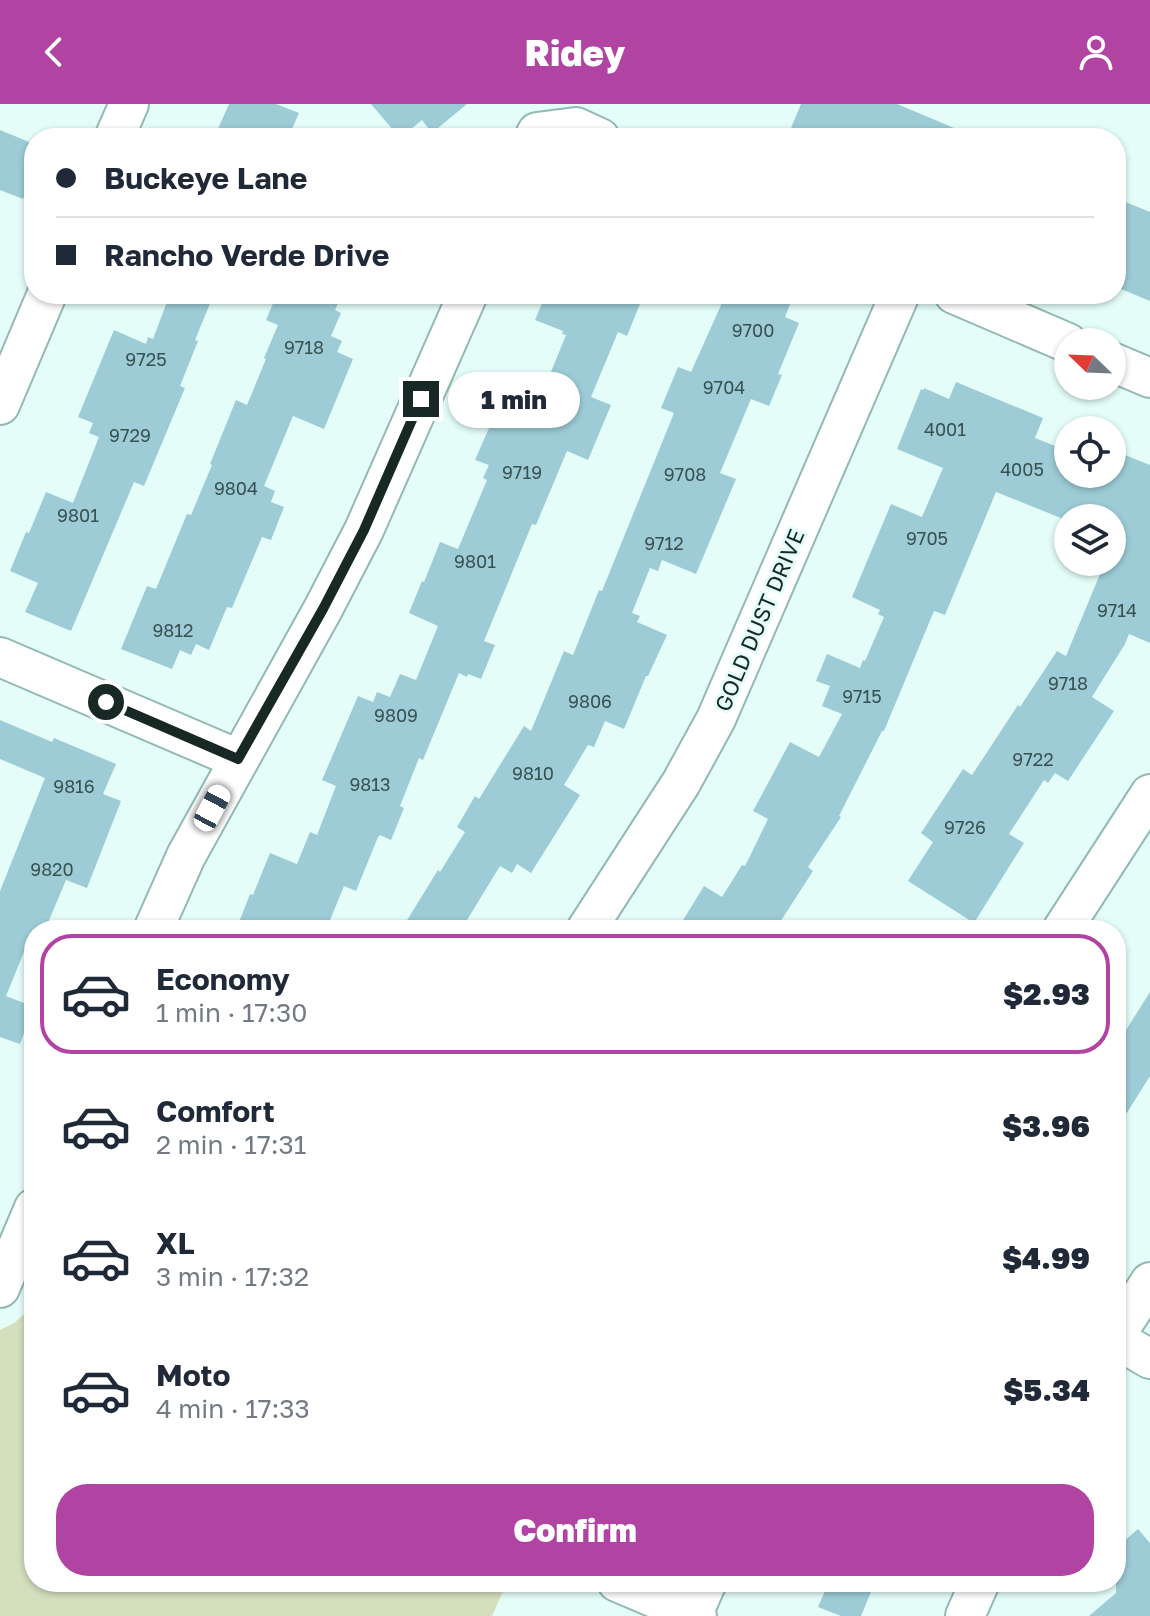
<!DOCTYPE html>
<html lang="en">
<head>
<meta charset="utf-8">
<style>
	body { margin:0; font-family:"Golos Text",sans-serif; background:#f6f6f7; color:#1f2937; height:100vh; display:flex; flex-direction:column; font-size:30px; white-space:nowrap }
	* { box-sizing:border-box; margin:0 }
	p { font-size:26px; color:#747a83 }
	.icon { flex:none; width:44px; height:44px; fill:none; stroke:currentColor; stroke-width:2; stroke-linecap:round; stroke-linejoin:round }
	.map { position:relative; flex:1; overflow:hidden }
	.details { position:absolute; left:24px; top:816px; width:1102px; height:672px; display:flex; flex-direction:column; background:#fff; border-radius:32px; box-shadow:0 2px 6px #0004 }
	.details>* { flex:none }
	.top-card { position:absolute; left:24px; top:24px; width:1102px; height:176px; border-radius:32px; box-shadow:0 2px 6px #0004; display:grid; align-content:center; height:176px; padding:0 32px; background:#fff }
	.needle { width:52px; rotate:293deg }
	.fabs { position:absolute; left:1054px; top:224px; display:grid; gap:16px }
	.fabs a { display:grid; place-items:center; width:72px; height:72px; border-radius:50%; background:#fff; box-shadow:0 2px 6px #0004; font-size:40px }
	.end { position:absolute; width:36px; height:36px; margin:-18px; border:10px solid #182825; background:#fff; box-shadow:0 0 0 4px #fff }
	.from { border-radius:50% }
	.bubble { position:absolute; height:56px; border-radius:28px; background:#fff; box-shadow:0 2px 6px #0004; font-size:26px; font-weight:800; line-height:56px; text-align:center }
	.car { position:absolute; width:24px; height:48px; margin:-24px -12px; border-radius:10px; box-shadow:0 0 6px 2px #0007; background:linear-gradient(#fff 24%,#345 0 40%,#fff 0 76%,#345 0 86%,#fff 0) }
	.top-card b { display:flex; align-items:center; gap:28px; height:76px; font-size:30px }
	.top-card b+b { border-top:2px solid #e0e1e3 }
	.top-card i { width:20px; height:20px; background:#1f2937 }
	ul { padding:14px 0 0; list-style:none }
	li { display:flex; align-items:center; gap:24px; height:120px; margin:0 16px 12px; padding:0 16px; border:4px solid transparent; border-radius:32px }
	li div { flex:1 }
	li b { display:block; font-size:30px }
	li em { font-style:normal; font-weight:800 }
	li.current { border-color:#b144a3 }
	li>.icon { width:72px; height:72px; stroke-width:1.5 }
	.primary-button { display:flex; gap:16px; margin-top:auto; padding:16px 32px }
	.primary-button a { flex:1; height:92px; border-radius:32px; background:#b144a3; color:#fff; font-size:32px; font-weight:800; line-height:92px; text-align:center }
	header { display:flex; justify-content:space-between; align-items:center; height:104px; padding:0 32px; background:#b144a3; color:#fff; font-size:36px; font-weight:800 }
	.map>svg:first-child { display:block }
	.green { fill:#d4dfbe }
	.building { fill:#9dccd6 }
	.lines { fill:none; stroke-linecap:round; stroke-linejoin:round }
	.minor-casing { stroke:#92bab3; stroke-width:42 }
	.minor { stroke:#fff; stroke-width:38 }
	.route { stroke:#182825; stroke-width:10 }
	.labels { text-anchor:middle; dominant-baseline:central; stroke-width:6; stroke-linejoin:round; paint-order:stroke }
	.number-label { font-size:18px; fill:#395151 }
	.street-label { font-size:22px; fill:#182825; stroke:#e4fdf8 }
</style>
</head>
<body>
<header><svg class="icon" aria-label="back" viewBox="0 0 24 24"><path d="M15 5l-7 7 7 7"/></svg>Ridey<svg class="icon" aria-label="person" viewBox="0 0 24 24"><circle cx="12" cy="8" r="4"/><path d="M4 21q1-7 8-7t8 7"/></svg></header>
<div class="map">
<svg width="1150" height="1512" viewBox="0 0 1150 1512">
	<rect width="100%" height="100%" fill="#e4fdf8"/>
	<path class="green" d="M 34,1202 L 34,1478 L 507,1478 L 492,1512 L 0,1512 L 0,1226 L 14,1219 Z"/>
	<path class="building" d="M 229,0 L 276,0 L 299,9 L 288,34 L 235,34 L 217,27 Z
		M 371,0 L 467,0 L 432,29 L 422,16 L 400,34 Z
		M 801,0 L 897,0 L 978,34 L 800,34 L 802,28 L 791,24 Z
		M 0,26 L 34,40 L 34,68 L 23,95 L 0,86 Z
		M 1116,94 L 1150,108 L 1150,197 L 1116,183 Z
		M 170,190 L 214,190 L 195,236 L 198,237 L 180,282 L 185,284 L 144,382 L 134,378 L 71,527 L 25,508 L 38,479 L 10,467 L 26,428 L 29,429 L 46,388 L 73,399 L 99,333 L 89,329 L 93,319 L 78,313 L 114,226 L 146,240 L 148,233 L 153,235 Z
		M 277,190 L 342,190 L 335,206 L 341,209 L 331,232 L 342,237 L 337,248 L 353,255 L 324,325 L 293,312 L 264,382 L 275,387 L 271,398 L 284,403 L 271,436 L 262,433 L 232,504 L 227,503 L 209,546 L 196,540 L 191,551 L 180,546 L 172,565 L 121,545 L 147,482 L 156,485 L 187,410 L 191,411 L 212,361 L 210,360 L 236,296 L 247,301 L 266,255 L 264,254 L 278,221 L 266,216 Z
		M 546,190 L 644,190 L 627,232 L 618,228 L 591,293 L 611,301 L 588,356 L 567,347 L 536,421 L 532,420 L 484,537 L 495,541 L 481,575 L 468,570 L 467,573 L 459,569 L 423,656 L 419,654 L 400,702 L 404,704 L 391,736 L 380,731 L 378,733 L 356,787 L 344,782 L 326,826 L 236,826 L 250,790 L 253,791 L 270,749 L 297,760 L 310,728 L 317,731 L 336,682 L 322,676 L 358,592 L 373,598 L 377,588 L 390,593 L 400,570 L 416,576 L 438,522 L 409,509 L 422,477 L 424,478 L 440,438 L 458,445 L 487,376 L 483,374 L 489,361 L 475,356 L 512,272 L 544,285 L 566,231 L 562,230 L 563,227 L 535,216 Z
		M 726,190 L 794,190 L 785,213 L 799,219 L 778,270 L 782,271 L 769,302 L 751,295 L 720,369 L 736,375 L 696,470 L 662,456 L 658,467 L 650,464 L 632,509 L 640,512 L 637,518 L 667,531 L 648,572 L 646,572 L 624,625 L 605,617 L 594,643 L 588,641 L 564,681 L 580,691 L 531,769 L 517,760 L 512,769 L 500,762 L 461,826 L 401,826 L 438,766 L 440,768 L 465,728 L 457,723 L 475,692 L 479,695 L 524,622 L 531,627 L 564,547 L 573,551 L 599,486 L 602,487 L 674,309 L 661,304 L 678,263 L 691,268 Z
		M 956,278 L 1043,314 L 1035,334 L 1068,347 L 1068,370 L 1112,370 L 1120,349 L 1150,361 L 1150,539 L 1129,530 L 1125,540 L 1092,593 L 1114,607 L 1068,677 L 1055,669 L 1048,679 L 1044,676 L 1009,730 L 1024,739 L 974,819 L 908,777 L 933,738 L 921,729 L 963,665 L 972,671 L 1018,601 L 1020,603 L 1057,547 L 1066,552 L 1105,458 L 1112,458 L 1112,414 L 1068,414 L 1068,420 L 1060,417 L 1061,414 L 996,388 L 945,511 L 934,507 L 884,627 L 882,627 L 839,712 L 841,713 L 808,763 L 813,767 L 775,826 L 677,826 L 704,782 L 722,793 L 742,761 L 745,762 L 768,715 L 753,707 L 790,638 L 819,653 L 842,610 L 822,602 L 830,582 L 816,577 L 827,550 L 860,564 L 863,556 L 865,557 L 884,513 L 878,510 L 880,506 L 852,493 L 891,400 L 922,413 L 943,364 L 897,345 L 921,285 L 924,286 L 924,284 L 949,295 Z
		M 0,616 L 52,638 L 54,634 L 116,660 L 103,690 L 121,697 L 87,784 L 66,776 L 45,826 L 34,826 L 34,846 L 26,843 L 6,892 L 34,903 L 20,940 L 0,933 L 0,787 L 45,674 L 0,655 Z
		M 1150,888 L 1150,972 L 1116,1026 L 1116,942 Z
		M 1138,1425 L 1150,1439 L 1150,1512 L 1089,1512 L 1116,1489 L 1116,1444 Z
		M 829,1478 L 875,1478 L 861,1512 L 841,1512 L 818,1503 Z"/>
	<g class="lines">
		<defs>
			<path id="minor" d="M 114,34 L 129,0
				M 534,34 L 537,28 L 576,23 L 600,34
				M 954,190 L 1068,239
				M 1112,258 L 1150,274
				M 0,301 L 47,190
				M 0,553 L 238,655
				M 153,826 L 186,752 L 323,505 L 364,426 L 468,190
				M 586,826 L 681,679 L 716,615 L 900,190
				M 1062,826 L 1150,690
				M 0,1184 L 34,1104
				M 1116,1231 L 1150,1178
				M 1116,1235 L 1150,1255
				M 617,1478 L 697,1512
				M 693,1510 L 707,1478
				M 965,1512 L 980,1478"/>
		</defs>
		<use href="#minor" class="minor-casing"/>
		<use href="#minor" class="minor"/>
	</g>
	<g class="lines">
		<path class="route" d="M 106,598 L 238,655 L 323,505 L 364,426 L 421,295"/>
	</g>
	<g class="labels">
		<g class="number-label">
			<text x="753" y="226">9700</text>
			<text x="304" y="243">9718</text>
			<text x="146" y="255">9725</text>
			<text x="724" y="283">9704</text>
			<text x="945" y="325">4001</text>
			<text x="130" y="331">9729</text>
			<text x="1022" y="365">4005</text>
			<text x="522" y="368">9719</text>
			<text x="685" y="370">9708</text>
			<text x="236" y="384">9804</text>
			<text x="78" y="411">9801</text>
			<text x="927" y="434">9705</text>
			<text x="664" y="439">9712</text>
			<text x="475" y="457">9801</text>
			<text x="1117" y="506">9714</text>
			<text x="173" y="526">9812</text>
			<text x="1068" y="579">9718</text>
			<text x="862" y="592">9715</text>
			<text x="590" y="597">9806</text>
			<text x="396" y="611">9809</text>
			<text x="1033" y="655">9722</text>
			<text x="533" y="669">9810</text>
			<text x="370" y="680">9813</text>
			<text x="74" y="682">9816</text>
			<text x="965" y="723">9726</text>
			<text x="52" y="765">9820</text>
		</g>
		<g class="street-label">
			<text transform="translate(759 516) rotate(-67)">GOLD DUST DRIVE</text>
		</g>
	</g>
</svg>
<div class="fabs">
<a><svg class="needle" viewBox="-14 -14 28 28"><path d="M0-13l5 13h-10z" fill="#e53935"/><path d="M0 13l5-13h-10z" fill="#747a83"/></svg></a>
<a><svg class="icon" aria-label="locate" viewBox="0 0 24 24"><circle cx="12" cy="12" r="6"/><path d="M12 2v4M12 18v4M2 12h4M18 12h4"/></svg></a>
<a><svg class="icon" aria-label="layers" viewBox="0 0 24 24"><path d="M12 4l9 5-9 5-9-5zM3 14l9 5 9-5"/></svg></a>
</div>
<i class="end from" style="left:106px;top:598px"></i>
<i class="end" style="left:421px;top:295px"></i>
<div class="bubble" style="left:448px;top:268px;width:132px">1 min</div>
<i class="car" style="left:212px;top:704px;rotate:28deg"></i>
<div class="top-card">
<b><i class="from"></i>Buckeye Lane</b>
<b><i></i>Rancho Verde Drive</b>
</div>
<section class="details">
<ul>
<li class="current"><svg class="icon" aria-label="car" viewBox="0 0 24 24"><path d="M5 17H2v-5l4-1 3-4h7l3 4 3 1v5h-3M9 17h6M6 11h13"/><circle cx="7" cy="17" r="2"/><circle cx="17" cy="17" r="2"/></svg><div><b>Economy</b><p>1 min · 17:30</p></div><em>$2.93</em></li>
<li><svg class="icon" aria-label="car" viewBox="0 0 24 24"><path d="M5 17H2v-5l4-1 3-4h7l3 4 3 1v5h-3M9 17h6M6 11h13"/><circle cx="7" cy="17" r="2"/><circle cx="17" cy="17" r="2"/></svg><div><b>Comfort</b><p>2 min · 17:31</p></div><em>$3.96</em></li>
<li><svg class="icon" aria-label="car" viewBox="0 0 24 24"><path d="M5 17H2v-5l4-1 3-4h7l3 4 3 1v5h-3M9 17h6M6 11h13"/><circle cx="7" cy="17" r="2"/><circle cx="17" cy="17" r="2"/></svg><div><b>XL</b><p>3 min · 17:32</p></div><em>$4.99</em></li>
<li><svg class="icon" aria-label="car" viewBox="0 0 24 24"><path d="M5 17H2v-5l4-1 3-4h7l3 4 3 1v5h-3M9 17h6M6 11h13"/><circle cx="7" cy="17" r="2"/><circle cx="17" cy="17" r="2"/></svg><div><b>Moto</b><p>4 min · 17:33</p></div><em>$5.34</em></li>
</ul>
<div class="primary-button"><a>Confirm</a></div>
</section>
</div>
</body>
</html>
